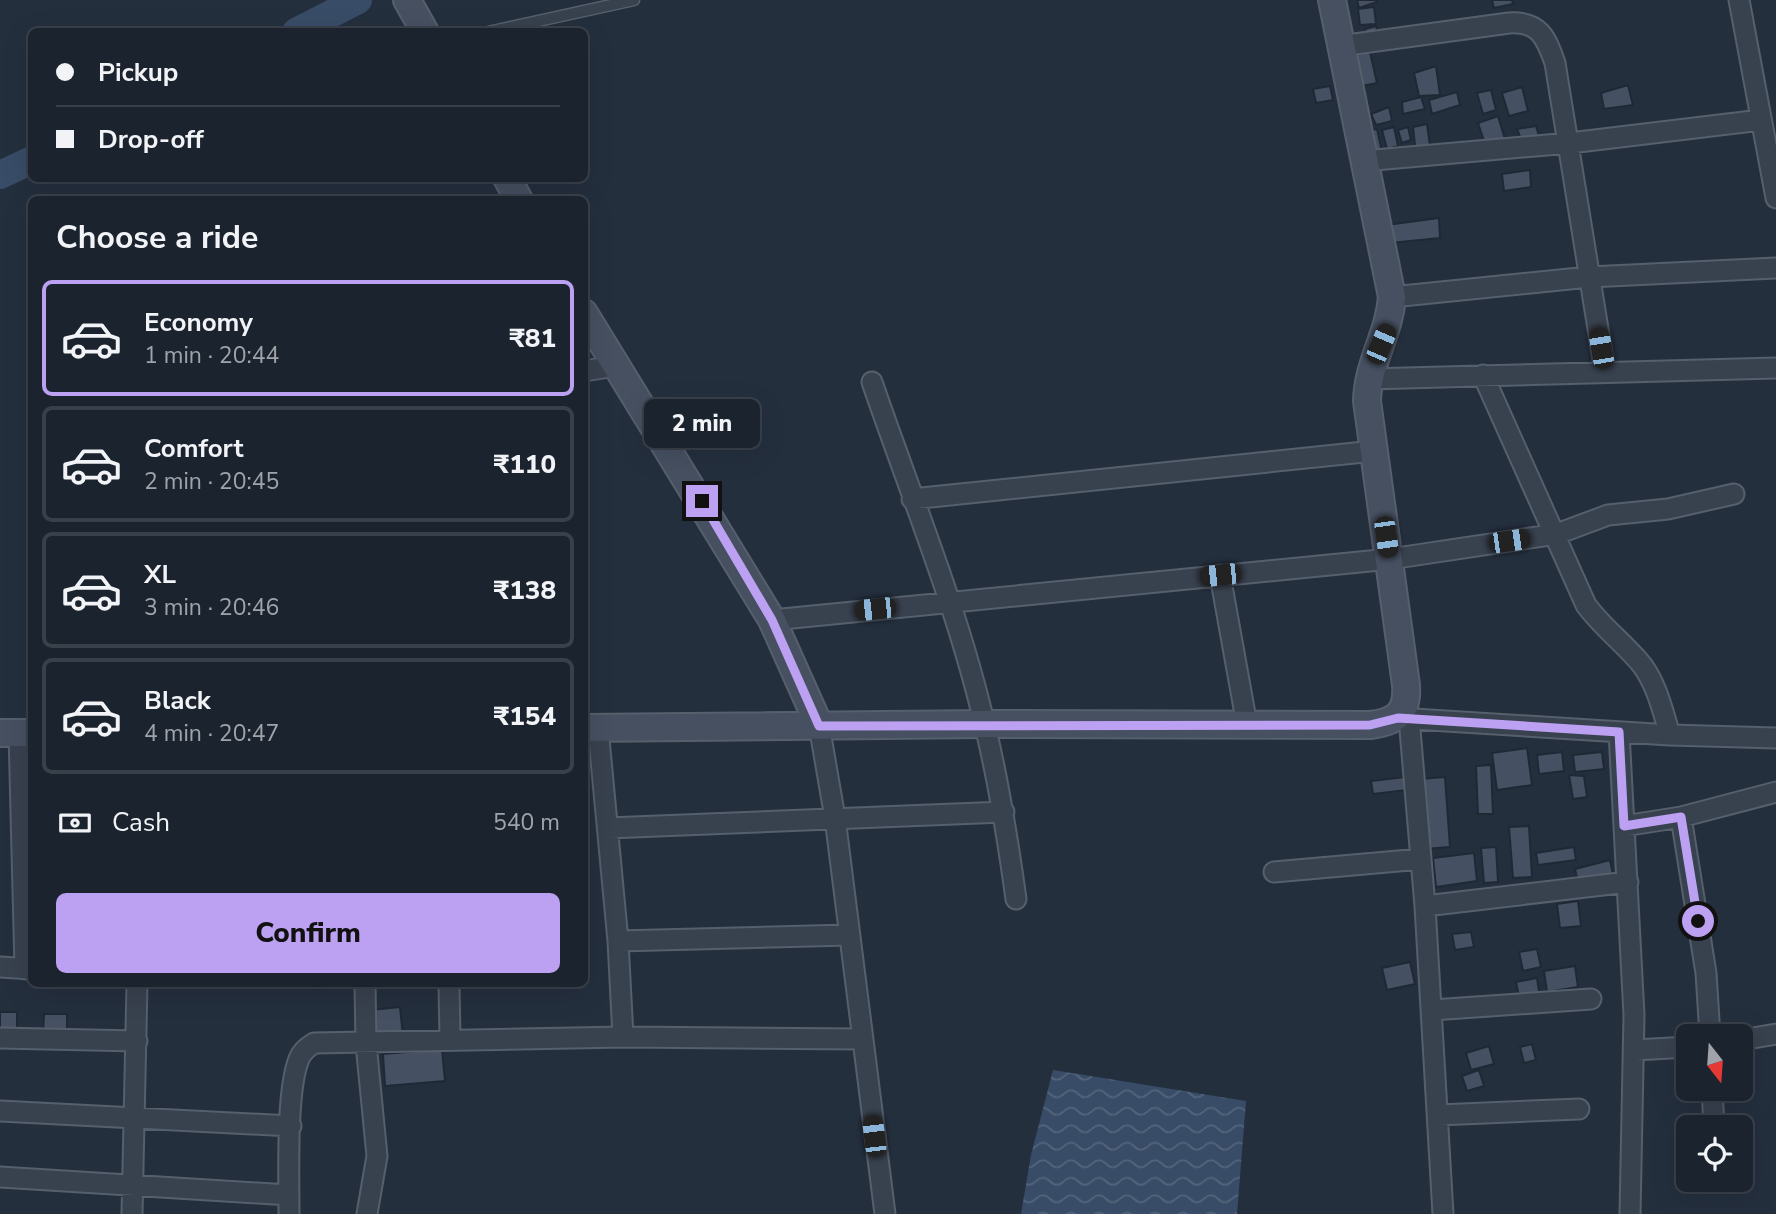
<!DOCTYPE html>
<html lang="en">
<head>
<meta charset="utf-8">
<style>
	body { margin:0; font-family:"Nunito Sans",sans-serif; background:#242b36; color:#f1f3f6; height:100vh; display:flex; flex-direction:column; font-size:26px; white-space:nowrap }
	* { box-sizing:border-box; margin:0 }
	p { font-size:23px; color:#a0a4aa }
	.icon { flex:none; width:38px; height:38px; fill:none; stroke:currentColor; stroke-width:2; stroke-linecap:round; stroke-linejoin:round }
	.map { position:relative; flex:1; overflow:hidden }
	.drawer { position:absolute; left:28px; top:196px; width:560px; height:791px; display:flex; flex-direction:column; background:#1b232e; border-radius:10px; box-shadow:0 7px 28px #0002,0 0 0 2px #39404a }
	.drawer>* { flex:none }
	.banner { position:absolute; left:28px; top:28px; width:560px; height:154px; border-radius:10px; box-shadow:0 7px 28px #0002,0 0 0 2px #39404a; display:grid; align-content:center; height:154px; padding:0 28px; background:#1b232e }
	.needle { width:46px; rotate:163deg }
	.fabs { position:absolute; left:1676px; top:1024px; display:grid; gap:14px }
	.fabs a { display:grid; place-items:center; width:77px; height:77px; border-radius:10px; background:#1b232e; box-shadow:0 7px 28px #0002,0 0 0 2px #39404a; font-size:35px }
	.end { position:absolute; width:32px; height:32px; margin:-16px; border:9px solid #bca0f2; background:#111; box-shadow:0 0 0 4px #111 }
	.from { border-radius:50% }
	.bubble { position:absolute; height:49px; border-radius:10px; background:#1b232e; box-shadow:0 7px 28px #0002,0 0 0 2px #39404a; font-size:23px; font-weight:800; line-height:49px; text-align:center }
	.car { position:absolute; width:21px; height:42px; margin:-21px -10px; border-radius:9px; box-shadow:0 0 5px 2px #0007; background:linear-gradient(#222 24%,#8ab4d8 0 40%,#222 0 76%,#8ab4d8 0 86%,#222 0) }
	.banner b { display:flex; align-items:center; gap:24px; height:66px; font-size:26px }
	.banner b+b { border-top:2px solid #39404a }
	.banner i { width:18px; height:18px; background:#f1f3f6 }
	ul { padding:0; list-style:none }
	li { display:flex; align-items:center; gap:21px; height:116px; margin:0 14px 10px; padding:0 14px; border:4px solid #39404a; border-radius:10px }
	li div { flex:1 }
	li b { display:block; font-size:26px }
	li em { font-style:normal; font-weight:800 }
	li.active { border-color:#bca0f2 }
	li>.icon { width:63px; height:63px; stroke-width:1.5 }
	h2 { padding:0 28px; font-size:32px; line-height:84px }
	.pay { display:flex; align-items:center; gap:18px; height:77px; padding:0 28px; font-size:26px }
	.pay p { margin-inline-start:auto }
	.primary-button { display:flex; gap:14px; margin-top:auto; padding:14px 28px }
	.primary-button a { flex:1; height:80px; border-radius:10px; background:#bca0f2; color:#111; font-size:28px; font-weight:800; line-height:80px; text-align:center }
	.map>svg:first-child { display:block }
	.water { fill:url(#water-waves) }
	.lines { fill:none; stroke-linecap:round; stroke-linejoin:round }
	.river { stroke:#394c67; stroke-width:28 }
	.building { fill:#455162; stroke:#1f2835; stroke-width:2 }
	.lane-casing { stroke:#565f6c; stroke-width:13 }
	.street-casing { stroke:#565f6c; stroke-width:23 }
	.secondary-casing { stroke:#565f6c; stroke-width:30 }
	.lane { stroke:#38414e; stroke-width:10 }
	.street { stroke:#38414e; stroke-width:19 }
	.secondary { stroke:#465061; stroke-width:26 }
	.route { stroke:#bca0f2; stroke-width:9 }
</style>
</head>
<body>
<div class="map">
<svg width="1776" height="1214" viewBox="0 0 1776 1214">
	<defs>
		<pattern id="water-waves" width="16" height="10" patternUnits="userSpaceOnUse" patternTransform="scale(1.75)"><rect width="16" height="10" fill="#394c67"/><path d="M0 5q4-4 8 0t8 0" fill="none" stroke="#53647b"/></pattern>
	</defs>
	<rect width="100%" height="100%" fill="#242f3e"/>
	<path class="water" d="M 1053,1070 L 1246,1101 L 1237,1214 L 1021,1214 L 1031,1155 Z"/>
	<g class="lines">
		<path class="river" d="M 296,32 L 358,0
			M 0,175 L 32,160"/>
	</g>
	<path class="building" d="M 1357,0 L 1376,0 L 1377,2 L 1359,8 Z
		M 1492,0 L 1512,0 L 1513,4 L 1494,8 Z
		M 1374,7 L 1376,24 L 1360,25 L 1358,9 Z
		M 1376,26 L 1379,38 L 1367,41 L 1365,29 Z
		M 1370,52 L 1377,83 L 1357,87 L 1350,56 Z
		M 1436,66 L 1440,95 L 1419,96 L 1414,73 Z
		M 1628,85 L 1633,105 L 1604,109 L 1601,93 Z
		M 1330,86 L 1333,100 L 1316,103 L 1313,89 Z
		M 1522,87 L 1528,111 L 1509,116 L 1502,93 Z
		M 1491,90 L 1496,110 L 1483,114 L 1477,93 Z
		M 1457,92 L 1460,105 L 1432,114 L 1429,100 Z
		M 1421,97 L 1425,109 L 1403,114 L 1402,102 Z
		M 1389,107 L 1392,121 L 1376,125 L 1371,114 Z
		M 1498,116 L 1507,146 L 1487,150 L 1478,123 Z
		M 1427,124 L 1431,153 L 1416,154 L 1413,127 Z
		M 1536,126 L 1541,142 L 1523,144 L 1517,129 Z
		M 1394,127 L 1398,146 L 1387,149 L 1382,130 Z
		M 1408,127 L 1411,140 L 1402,143 L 1398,130 Z
		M 1377,129 L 1382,152 L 1367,154 L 1362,132 Z
		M 1530,170 L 1531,187 L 1504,191 L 1502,174 Z
		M 1439,218 L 1440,238 L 1390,243 L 1386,225 Z
		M 1527,748 L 1532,785 L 1497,790 L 1492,753 Z
		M 1562,752 L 1564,771 L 1539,774 L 1537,755 Z
		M 1602,752 L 1604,769 L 1575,772 L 1573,755 Z
		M 1491,765 L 1493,814 L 1478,814 L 1476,766 Z
		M 1569,775 L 1584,776 L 1587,797 L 1573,799 Z
		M 1405,777 L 1407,790 L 1373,794 L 1371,781 Z
		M 1445,777 L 1450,847 L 1425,849 L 1420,779 Z
		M 1529,826 L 1532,877 L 1513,878 L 1509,827 Z
		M 1496,847 L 1498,882 L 1484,883 L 1481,848 Z
		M 1574,847 L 1576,860 L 1538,865 L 1536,853 Z
		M 1474,853 L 1477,881 L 1436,887 L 1433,858 Z
		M 1610,860 L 1613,874 L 1578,882 L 1575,869 Z
		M 1578,901 L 1581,926 L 1560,928 L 1557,904 Z
		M 1471,932 L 1474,947 L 1455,950 L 1452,934 Z
		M 1537,949 L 1541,967 L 1523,971 L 1519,952 Z
		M 1410,962 L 1415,984 L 1387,990 L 1382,968 Z
		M 1575,966 L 1578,987 L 1547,992 L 1544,971 Z
		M 1537,978 L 1540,998 L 1520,1001 L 1516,982 Z
		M 315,984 L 345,984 L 345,986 L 315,989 Z
		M 400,1007 L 403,1036 L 375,1043 L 371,1010 Z
		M 0,1012 L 17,1012 L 17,1035 L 0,1036 Z
		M 44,1014 L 67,1014 L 67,1031 L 43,1034 Z
		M 1532,1044 L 1536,1060 L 1524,1063 L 1520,1047 Z
		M 1489,1046 L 1494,1064 L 1471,1070 L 1466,1053 Z
		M 442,1049 L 445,1081 L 385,1086 L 383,1054 Z
		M 1479,1070 L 1484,1086 L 1467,1091 L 1462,1076 Z"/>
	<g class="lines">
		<defs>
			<path id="lane" d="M 488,32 L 634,0"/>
			<path id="street" d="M 1739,0 L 1776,198
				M 1340,46 L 1509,23 C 1539,21 1546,37 1555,63 L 1605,372
				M 1363,161 L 1570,143 L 1761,120
				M 1392,297 L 1589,277 L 1776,268
				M 584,371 L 615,366
				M 1483,375 L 1586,605 C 1603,628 1625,644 1642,665 C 1657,685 1663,712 1670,735
				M 1368,379 L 1776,368
				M 872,382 C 911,496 958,609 985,726 C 999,783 1008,841 1016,899
				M 912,499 L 1374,451
				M 1220,575 L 1247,725
				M 772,620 L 1390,559 L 1557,534 L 1608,515 L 1668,509 L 1734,494
				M 1398,718 L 1670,735 L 1776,738
				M 1409,718 L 1425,906 L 1443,1214
				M 819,725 L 835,818 L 885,1214
				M 598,728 L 618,941 L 623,1037
				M 1619,732 L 1634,1015 L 1630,1214
				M 19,733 L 25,969
				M 1681,817 L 1706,973 L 1710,1036
				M 1624,826 L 1681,817 L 1776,792
				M 608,828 L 1004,812
				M 1274,872 L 1421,859
				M 1425,906 L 1628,882
				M 618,941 L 849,935
				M 0,967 L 32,969
				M 365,984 L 366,1044 L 377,1156 L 367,1214
				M 449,984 L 450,1039
				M 1432,1010 L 1591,999
				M 0,1038 L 137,1041
				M 1741,1040 L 1776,1034
				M 1634,1050 L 1689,1047
				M 1712,1088 L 1714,1127
				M 0,1111 L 291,1126
				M 1438,1115 L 1579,1109
				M 0,1177 L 289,1195
				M 1717,1180 L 1717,1182
				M 132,1214 L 137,984
				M 289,1214 C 289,1177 286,1090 299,1059 C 302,1051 308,1047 314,1043 L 623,1037 L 862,1039"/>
			<path id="secondary" d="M 407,0 L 425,32
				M 507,178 L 519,200
				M 584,313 L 772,620 L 819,725
				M 584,728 L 985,724 L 1370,725 C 1396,722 1408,713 1406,685 L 1367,401 C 1368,362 1389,335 1392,297 L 1332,0
				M 0,733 L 32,733"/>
		</defs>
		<use href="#lane" class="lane-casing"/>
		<use href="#street" class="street-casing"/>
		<use href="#secondary" class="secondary-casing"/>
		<use href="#lane" class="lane"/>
		<use href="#street" class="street"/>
		<use href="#secondary" class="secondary"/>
	</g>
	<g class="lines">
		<path class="route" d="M 702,501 L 772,620 L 819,726 L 1370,725 L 1398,718 L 1619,732 L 1624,826 L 1681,817 L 1698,921"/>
	</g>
</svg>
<div class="fabs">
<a><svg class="needle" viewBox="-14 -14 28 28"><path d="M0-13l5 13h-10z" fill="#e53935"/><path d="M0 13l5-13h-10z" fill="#a0a4aa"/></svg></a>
<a><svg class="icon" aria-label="locate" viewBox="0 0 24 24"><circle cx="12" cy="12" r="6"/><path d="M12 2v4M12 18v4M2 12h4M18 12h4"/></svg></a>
</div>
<i class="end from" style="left:1698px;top:921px"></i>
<i class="end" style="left:702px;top:501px"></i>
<div class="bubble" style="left:644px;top:399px;width:116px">2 min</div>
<i class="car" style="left:1381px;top:344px;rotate:23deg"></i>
<i class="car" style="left:1601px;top:348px;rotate:350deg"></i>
<i class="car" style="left:1386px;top:537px;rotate:172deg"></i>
<i class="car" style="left:1509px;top:541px;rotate:82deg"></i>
<i class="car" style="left:1220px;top:575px;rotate:264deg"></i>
<i class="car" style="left:875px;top:609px;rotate:264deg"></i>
<i class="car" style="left:874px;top:1136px;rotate:353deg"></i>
<div class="banner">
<b><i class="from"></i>Pickup</b>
<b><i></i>Drop-off</b>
</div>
<section class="drawer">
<h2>Choose a ride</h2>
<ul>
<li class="active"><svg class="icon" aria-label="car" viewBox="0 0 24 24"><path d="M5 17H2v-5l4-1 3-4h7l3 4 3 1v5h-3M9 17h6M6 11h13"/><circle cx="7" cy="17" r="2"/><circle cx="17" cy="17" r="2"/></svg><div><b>Economy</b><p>1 min · 20:44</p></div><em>₹81</em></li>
<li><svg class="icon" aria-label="car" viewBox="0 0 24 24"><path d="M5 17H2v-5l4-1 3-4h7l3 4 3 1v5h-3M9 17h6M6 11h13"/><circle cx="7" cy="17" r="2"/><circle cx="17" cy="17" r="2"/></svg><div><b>Comfort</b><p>2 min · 20:45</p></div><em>₹110</em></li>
<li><svg class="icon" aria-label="car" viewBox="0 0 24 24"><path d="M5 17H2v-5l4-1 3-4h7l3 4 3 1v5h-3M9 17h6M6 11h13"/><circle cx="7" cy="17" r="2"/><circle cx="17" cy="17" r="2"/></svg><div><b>XL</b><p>3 min · 20:46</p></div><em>₹138</em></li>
<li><svg class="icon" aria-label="car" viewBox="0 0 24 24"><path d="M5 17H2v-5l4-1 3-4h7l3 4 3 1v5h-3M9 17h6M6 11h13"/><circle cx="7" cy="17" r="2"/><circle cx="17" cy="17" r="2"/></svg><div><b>Black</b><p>4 min · 20:47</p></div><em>₹154</em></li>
</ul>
<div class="pay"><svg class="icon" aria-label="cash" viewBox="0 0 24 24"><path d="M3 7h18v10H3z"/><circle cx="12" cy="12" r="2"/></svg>Cash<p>540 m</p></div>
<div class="primary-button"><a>Confirm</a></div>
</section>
</div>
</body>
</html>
